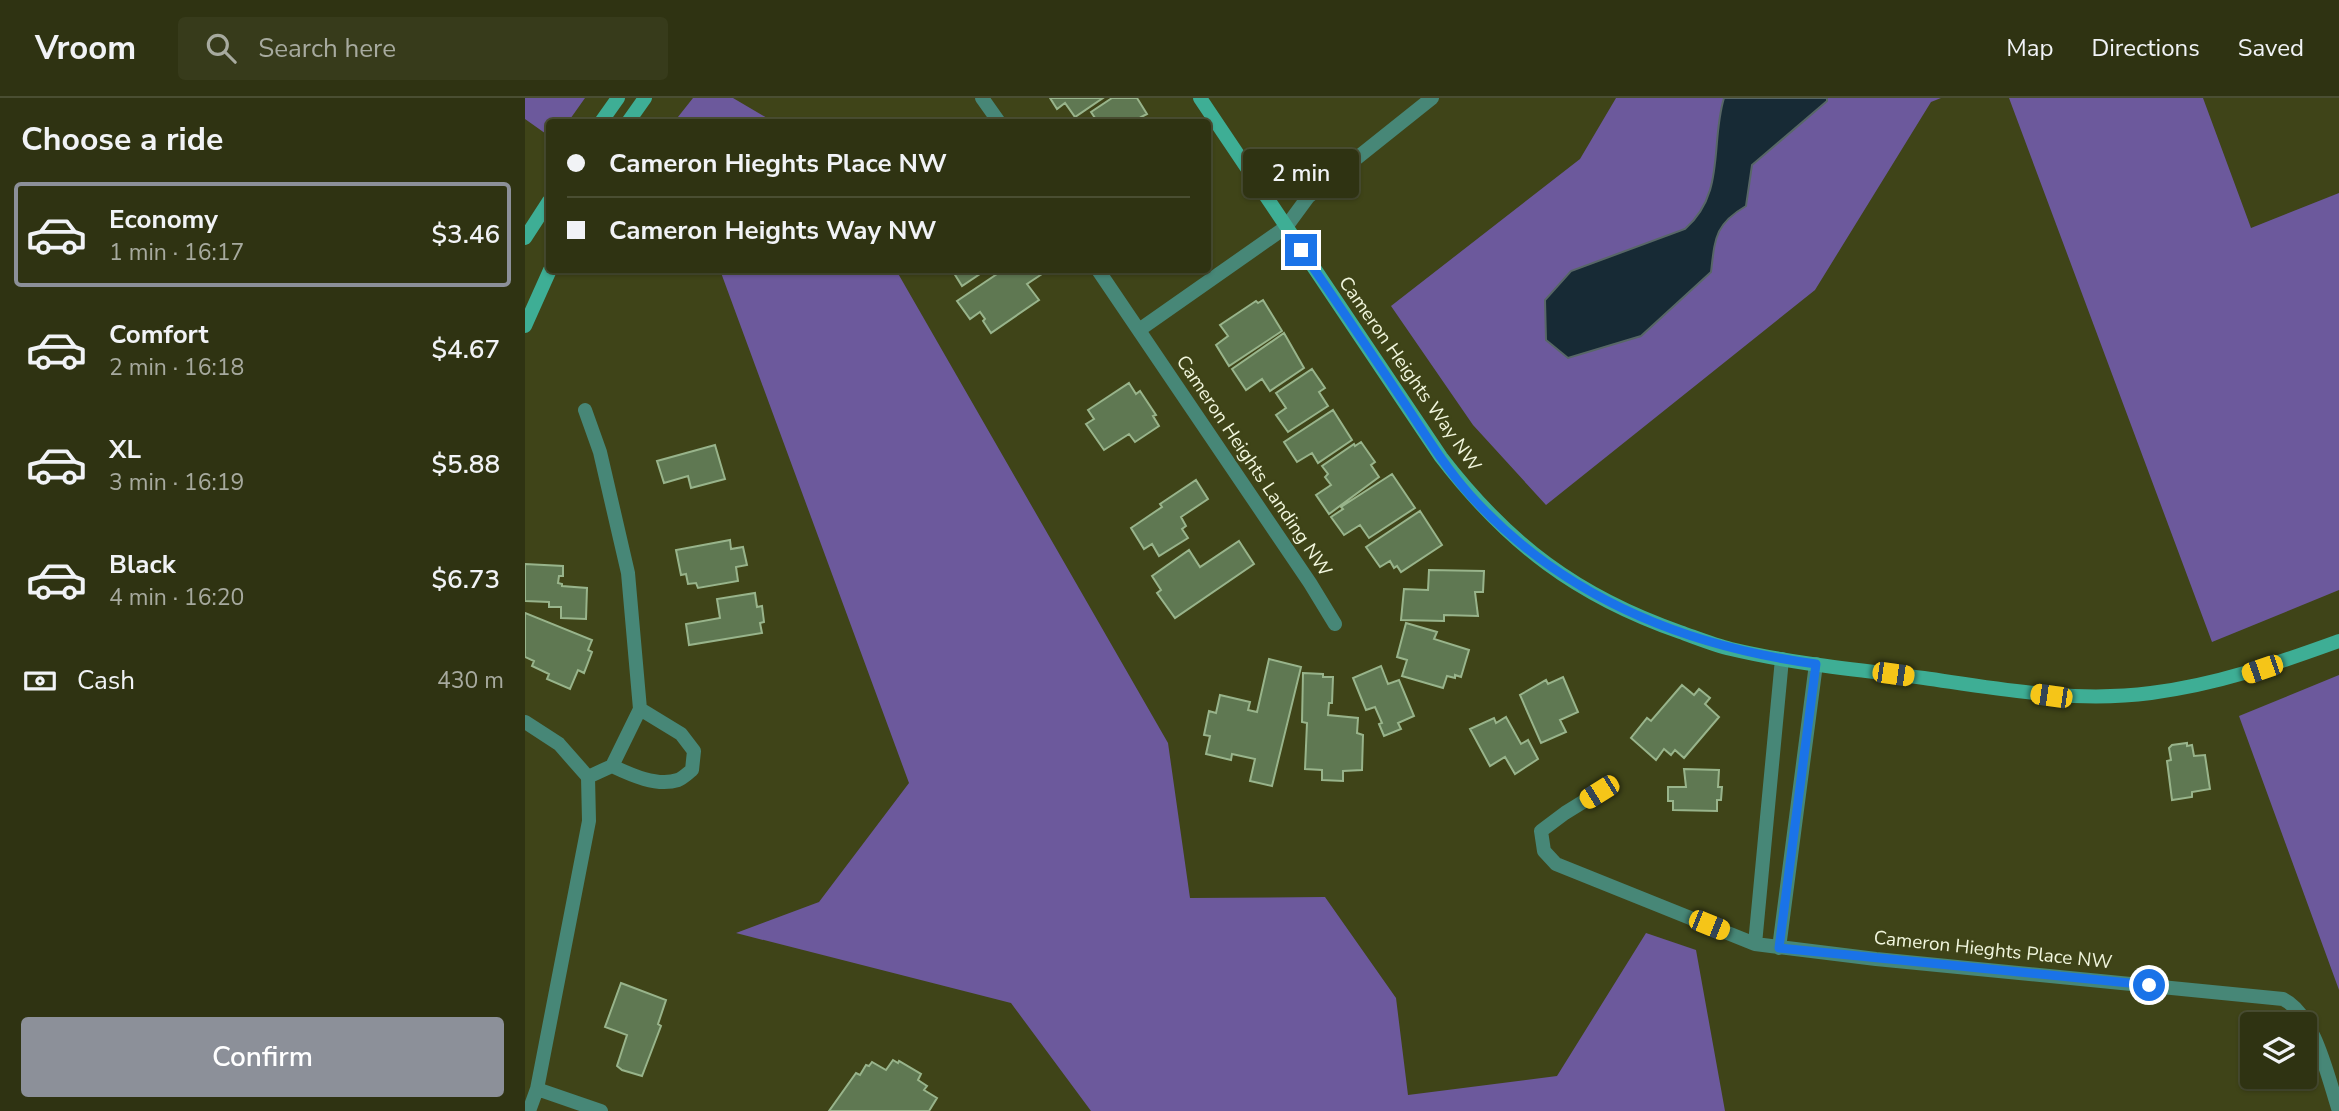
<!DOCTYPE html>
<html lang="en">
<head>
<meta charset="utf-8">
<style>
	body { margin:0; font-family:"Nunito Sans",sans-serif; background:#373b1b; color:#f1f3f6; height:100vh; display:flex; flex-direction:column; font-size:26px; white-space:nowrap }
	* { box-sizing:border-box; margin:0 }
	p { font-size:23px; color:#a7aa9f }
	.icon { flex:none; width:38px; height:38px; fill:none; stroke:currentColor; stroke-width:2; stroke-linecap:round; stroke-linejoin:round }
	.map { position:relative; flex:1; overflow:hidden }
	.panel { display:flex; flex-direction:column; background:#2f3312; width:525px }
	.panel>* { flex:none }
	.top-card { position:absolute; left:21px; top:21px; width:665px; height:154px; border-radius:7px; box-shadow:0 2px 5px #0004,0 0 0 2px #4a4e32; display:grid; align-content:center; height:154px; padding:0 21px; background:#2f3312 }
	.buttons { position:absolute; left:1715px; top:914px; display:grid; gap:14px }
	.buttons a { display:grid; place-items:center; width:77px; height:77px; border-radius:7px; background:#2f3312; box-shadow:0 2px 5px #0004,0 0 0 2px #4a4e32; font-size:35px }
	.end { position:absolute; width:32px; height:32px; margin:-16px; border:9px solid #1a73e8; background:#fff; box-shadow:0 0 0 4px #fff }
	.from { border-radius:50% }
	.bubble { position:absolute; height:49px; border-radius:7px; background:#2f3312; box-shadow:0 2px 5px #0004,0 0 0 2px #4a4e32; font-size:23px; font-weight:600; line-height:49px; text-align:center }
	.car { position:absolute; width:21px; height:42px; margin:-21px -10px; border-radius:9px; box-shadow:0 0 5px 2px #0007; background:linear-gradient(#f5c518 24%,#345 0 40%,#f5c518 0 76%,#345 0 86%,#f5c518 0) }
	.top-card b { display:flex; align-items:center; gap:24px; height:66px; font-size:26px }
	.top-card b+b { border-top:2px solid #4a4e32 }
	.top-card i { width:18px; height:18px; background:#f1f3f6 }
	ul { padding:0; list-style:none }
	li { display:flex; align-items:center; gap:21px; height:105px; margin:0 14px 10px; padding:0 7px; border:4px solid transparent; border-radius:7px }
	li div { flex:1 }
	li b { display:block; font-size:26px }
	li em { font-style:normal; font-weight:600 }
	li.active { border-color:#8c9099 }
	li>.icon { width:63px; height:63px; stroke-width:1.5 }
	h2 { padding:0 21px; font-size:32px; line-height:84px }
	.pay { display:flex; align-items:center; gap:18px; height:77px; padding:0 21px; font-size:26px }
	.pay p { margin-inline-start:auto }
	.button { display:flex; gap:14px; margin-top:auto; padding:14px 21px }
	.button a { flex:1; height:80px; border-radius:7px; background:#8c9099; color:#fff; font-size:28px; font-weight:600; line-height:80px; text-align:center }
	header { display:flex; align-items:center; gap:42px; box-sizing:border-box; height:98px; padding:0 35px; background:#2f3312; border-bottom:2px solid #4a4e32 }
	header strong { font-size:33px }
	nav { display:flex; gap:38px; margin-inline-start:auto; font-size:24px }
	.search { width:490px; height:63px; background:#373b1b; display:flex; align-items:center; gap:18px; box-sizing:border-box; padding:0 24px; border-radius:7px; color:#a7aa9f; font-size:26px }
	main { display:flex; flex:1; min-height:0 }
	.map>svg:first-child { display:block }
	.green { fill:#6c599c }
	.water { fill:#172a35; stroke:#586767; stroke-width:2 }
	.building { fill:#5f7852; stroke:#98b48b; stroke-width:2 }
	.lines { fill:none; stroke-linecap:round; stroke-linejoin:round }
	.street { stroke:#478777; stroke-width:14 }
	.secondary { stroke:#3eae95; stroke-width:14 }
	.route { stroke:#1a73e8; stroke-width:9 }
	.labels { text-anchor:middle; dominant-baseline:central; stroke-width:5; stroke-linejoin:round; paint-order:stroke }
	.street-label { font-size:19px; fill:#f1f6dd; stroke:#3f4418 }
</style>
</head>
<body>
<header>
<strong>Vroom</strong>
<div class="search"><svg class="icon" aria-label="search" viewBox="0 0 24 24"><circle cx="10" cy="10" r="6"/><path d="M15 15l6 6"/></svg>Search here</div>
<nav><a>Map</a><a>Directions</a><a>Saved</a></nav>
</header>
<main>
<section class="panel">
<h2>Choose a ride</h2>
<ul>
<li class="active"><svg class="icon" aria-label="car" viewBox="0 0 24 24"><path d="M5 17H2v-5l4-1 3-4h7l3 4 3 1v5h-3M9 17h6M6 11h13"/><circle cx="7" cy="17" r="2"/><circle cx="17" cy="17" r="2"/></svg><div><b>Economy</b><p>1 min · 16:17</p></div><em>$3.46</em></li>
<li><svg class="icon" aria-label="car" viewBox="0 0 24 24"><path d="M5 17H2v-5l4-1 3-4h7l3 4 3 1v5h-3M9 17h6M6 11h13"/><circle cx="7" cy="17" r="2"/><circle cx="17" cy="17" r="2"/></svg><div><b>Comfort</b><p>2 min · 16:18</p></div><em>$4.67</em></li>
<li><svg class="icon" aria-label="car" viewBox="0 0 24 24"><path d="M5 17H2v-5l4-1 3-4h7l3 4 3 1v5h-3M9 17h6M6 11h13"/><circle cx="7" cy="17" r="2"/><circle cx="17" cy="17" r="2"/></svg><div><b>XL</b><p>3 min · 16:19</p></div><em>$5.88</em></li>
<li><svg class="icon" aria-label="car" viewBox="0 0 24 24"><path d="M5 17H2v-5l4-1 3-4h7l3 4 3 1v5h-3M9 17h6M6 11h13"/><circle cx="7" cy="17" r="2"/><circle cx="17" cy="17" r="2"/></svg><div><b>Black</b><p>4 min · 16:20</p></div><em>$6.73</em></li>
</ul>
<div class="pay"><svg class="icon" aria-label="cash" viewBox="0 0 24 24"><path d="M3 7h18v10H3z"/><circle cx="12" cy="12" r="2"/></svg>Cash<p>430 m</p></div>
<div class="button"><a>Confirm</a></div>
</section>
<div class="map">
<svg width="1814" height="1013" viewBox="0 0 1814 1013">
	<rect width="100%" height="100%" fill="#3f4418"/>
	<path class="green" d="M 0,0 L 60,0 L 43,24 L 24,24 L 24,38 L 0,21 Z
		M 168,0 L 208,0 L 249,24 L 149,24 Z
		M 1091,0 L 1416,0 L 1406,4 L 1290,192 L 1021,407 L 948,327 L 866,208 L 1055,61 Z
		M 1484,0 L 1678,0 L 1726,130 L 1814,95 L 1814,492 L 1687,544 Z
		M 195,172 L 371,172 L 643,645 L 665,800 L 800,799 L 871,900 L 883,997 L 1032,978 L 1121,835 L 1171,852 L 1200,1013 L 566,1013 L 486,905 L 211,835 L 294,804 L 384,685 Z
		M 1814,577 L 1814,892 L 1714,618 Z"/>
	<path class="water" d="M 1199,0 L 1302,0 L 1302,3 L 1227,67 L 1221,108 C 1190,126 1190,140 1186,174 L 1116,238 L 1043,260 L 1021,242 L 1020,202 L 1046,173 L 1160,131 C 1201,95 1185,46 1199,0 Z"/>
	<path class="building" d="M 525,0 L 578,0 L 550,19 L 540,5 L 532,11 Z
		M 587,0 L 612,0 L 622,16 L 616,19 L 620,24 L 563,24 L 570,20 L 566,14 Z
		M 427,172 L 465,172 L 462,174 L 461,172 L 437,188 Z
		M 478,172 L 523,172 L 502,186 L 514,202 L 466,235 L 458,223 L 460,221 L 455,214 L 445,221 L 432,203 Z
		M 738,202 L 757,233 L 704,268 L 691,247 L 703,238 L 695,227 L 731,203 L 733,205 Z
		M 759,235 L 779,270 L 745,293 L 737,281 L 721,292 L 707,271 Z
		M 787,271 L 800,290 L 794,294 L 803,308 L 763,334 L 751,317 L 761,310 L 751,295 Z
		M 604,285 L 611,296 L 615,293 L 631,317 L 628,318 L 634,328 L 610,344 L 604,336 L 579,352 L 561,326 L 569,321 L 563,312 Z
		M 808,312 L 827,342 L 793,365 L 787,355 L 772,364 L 759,344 Z
		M 836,344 L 850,364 L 846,367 L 854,379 L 804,416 L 791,397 L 806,387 L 800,379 L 803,376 L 797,368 L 829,346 L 830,348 Z
		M 190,347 L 200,381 L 166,390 L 163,378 L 139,385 L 132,363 Z
		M 867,376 L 890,410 L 844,440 L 835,427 L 819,437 L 806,419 L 818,411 L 816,409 Z
		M 671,382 L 683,401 L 656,419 L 661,428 L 657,431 L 663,440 L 634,458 L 627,446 L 619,451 L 606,430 L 637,409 L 635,406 Z
		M 895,413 L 917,447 L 876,474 L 872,468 L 869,470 L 865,463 L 855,469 L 841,449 Z
		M 205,442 L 206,451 L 218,449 L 222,467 L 211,469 L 213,483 L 173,490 L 171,485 L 163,486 L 161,476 L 156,477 L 151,452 Z
		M 714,443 L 729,466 L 650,520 L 632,495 L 636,492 L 627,478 L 664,452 L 675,469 Z
		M 0,466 L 38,468 L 38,478 L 34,478 L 33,485 L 37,486 L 37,488 L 62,490 L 61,521 L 36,520 L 36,509 L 24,509 L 24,504 L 0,503 Z
		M 904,472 L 959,473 L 958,494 L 950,494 L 953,518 L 919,517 L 919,523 L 876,522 L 879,491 L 903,492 Z
		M 230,495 L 232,509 L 237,508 L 239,524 L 235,525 L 237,535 L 164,547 L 161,526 L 195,520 L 192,501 Z
		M 0,515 L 67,542 L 63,552 L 67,554 L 59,575 L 53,572 L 45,591 L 22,581 L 24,576 L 7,568 L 9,563 L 0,559 Z
		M 881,525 L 912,534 L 909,541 L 944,552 L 936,579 L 930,577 L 930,580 L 922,578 L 918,590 L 877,578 L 882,562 L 872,559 Z
		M 744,561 L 776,569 L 747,688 L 725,683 L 730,661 L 707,656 L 706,662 L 681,656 L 685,638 L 679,637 L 684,613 L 691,615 L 695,597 L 725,604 L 723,612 L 732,614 Z
		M 856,568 L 863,586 L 874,582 L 889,618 L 873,625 L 876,631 L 859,638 L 854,626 L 857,625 L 850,609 L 841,612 L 828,580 Z
		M 778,575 L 798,576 L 798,579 L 808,579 L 807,605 L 804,605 L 803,617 L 833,620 L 832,635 L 838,637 L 837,672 L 818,673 L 818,683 L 797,682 L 797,672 L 780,671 L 782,625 L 777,624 Z
		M 1038,579 L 1053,614 L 1035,622 L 1041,634 L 1016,645 L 995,597 L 1021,582 L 1023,586 Z
		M 1157,587 L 1169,597 L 1174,591 L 1185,600 L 1180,606 L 1194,619 L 1159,660 L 1150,652 L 1146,657 L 1139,651 L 1131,662 L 1106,640 L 1122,620 L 1126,623 Z
		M 981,619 L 996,646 L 1003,642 L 1013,661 L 990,676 L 980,659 L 965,668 L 945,631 L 969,620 L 971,625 Z
		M 1662,645 L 1662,648 L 1667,647 L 1669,658 L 1680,657 L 1685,691 L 1667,694 L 1667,699 L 1647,702 L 1642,663 L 1646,662 L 1644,650 L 1647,647 Z
		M 1159,671 L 1194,672 L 1193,689 L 1197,689 L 1196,702 L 1192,702 L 1192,713 L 1148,712 L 1148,703 L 1143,703 L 1143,689 L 1161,689 Z
		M 96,885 L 141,902 L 133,926 L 136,928 L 117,978 L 97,972 L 92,968 L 102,937 L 80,929 Z
		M 368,962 L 373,965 L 374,963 L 396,976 L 393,982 L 402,988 L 399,992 L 412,1000 L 404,1013 L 304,1013 L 331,975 L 335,977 L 341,967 L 344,968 L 347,964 L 361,972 Z"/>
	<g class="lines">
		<path class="street" d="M 457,0 L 474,24
			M 573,172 L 785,485 L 810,526
			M 614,232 L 761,129 L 783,99 L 907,0
			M 60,312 L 75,354 L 103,475 L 115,611 L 87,668 L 63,679
			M 0,624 L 34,646 L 63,679 L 64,723 L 12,991 L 4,1013
			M 87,668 C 106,677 132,689 153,682 C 158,680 163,675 167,672 L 169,653 L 156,636 L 115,611
			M 1074,694 L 1040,715 L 1016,733 L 1019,753 L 1031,766 L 1230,846 L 1351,861 L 1758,901 C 1790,917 1803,980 1814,1013
			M 1230,846 L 1257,561
			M 1254,850 L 1291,566
			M 12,991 L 76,1013"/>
		<path class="secondary" d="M 675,0 L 916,359 C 983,446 1052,498 1155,534 C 1172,540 1189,547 1206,551 C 1269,566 1335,572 1399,580 C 1475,591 1550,605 1626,595 C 1695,586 1750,566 1814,543
			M 76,24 L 93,0
			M 103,24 L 120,0
			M 0,140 L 24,103
			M 0,228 L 25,172"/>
	</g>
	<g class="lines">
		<path class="route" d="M 776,152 C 809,200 842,249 874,297 C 897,331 918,367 945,397 C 1036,498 1158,548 1291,566 L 1254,850 L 1624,887"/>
	</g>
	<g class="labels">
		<g class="street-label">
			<text transform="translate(885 276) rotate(55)">Cameron Heights Way NW</text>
			<text transform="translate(729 368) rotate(56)">Cameron Heights Landing NW</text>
			<text transform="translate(1468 852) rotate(6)">Cameron Hieghts Place NW</text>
		</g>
	</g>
</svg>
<div class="buttons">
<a><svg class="icon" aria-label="layers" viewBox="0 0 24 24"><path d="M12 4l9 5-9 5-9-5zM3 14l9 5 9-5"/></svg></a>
</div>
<i class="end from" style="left:1624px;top:887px"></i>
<i class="end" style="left:776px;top:152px"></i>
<div class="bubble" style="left:718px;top:51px;width:116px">2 min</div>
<i class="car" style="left:1737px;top:571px;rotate:251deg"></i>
<i class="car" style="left:1368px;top:576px;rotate:98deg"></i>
<i class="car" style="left:1526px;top:598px;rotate:278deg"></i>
<i class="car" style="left:1074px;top:694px;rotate:238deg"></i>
<i class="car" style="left:1184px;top:827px;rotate:112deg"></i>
<div class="top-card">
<b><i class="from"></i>Cameron Hieghts Place NW</b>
<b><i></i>Cameron Heights Way NW</b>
</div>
</div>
</main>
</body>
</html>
